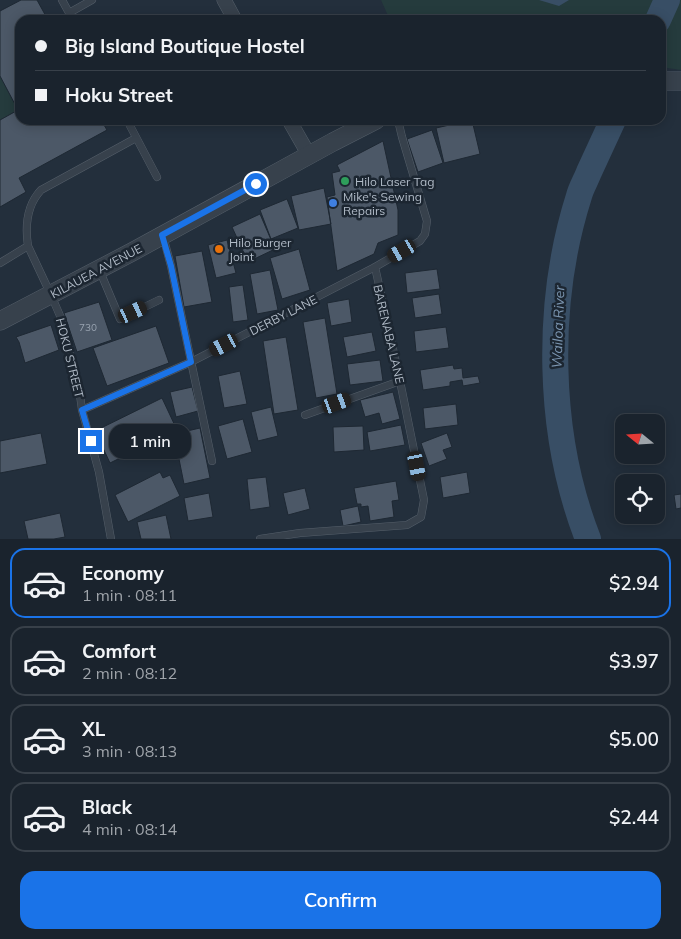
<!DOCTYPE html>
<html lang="en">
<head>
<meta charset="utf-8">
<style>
	body { margin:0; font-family:Mulish,sans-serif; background:#272f39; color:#f1f3f6; height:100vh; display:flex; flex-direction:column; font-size:19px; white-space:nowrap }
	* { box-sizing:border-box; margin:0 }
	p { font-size:16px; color:#9fa4aa }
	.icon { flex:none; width:28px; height:28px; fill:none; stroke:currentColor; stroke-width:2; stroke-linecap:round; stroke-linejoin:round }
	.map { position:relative; height:539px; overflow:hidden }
	.details { display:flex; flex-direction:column; background:#1a232d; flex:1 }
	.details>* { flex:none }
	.guide { position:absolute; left:15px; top:15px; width:651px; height:110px; border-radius:15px; box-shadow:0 2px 12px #0003,0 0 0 1px #384049; display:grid; align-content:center; height:110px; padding:0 20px; background:#1a232d }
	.needle { width:32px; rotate:288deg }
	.fabs { position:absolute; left:615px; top:414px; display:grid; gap:10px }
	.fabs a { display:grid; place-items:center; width:50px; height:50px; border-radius:10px; background:#1a232d; box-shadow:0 2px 12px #0003,0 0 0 1px #384049; font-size:25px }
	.end { position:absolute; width:22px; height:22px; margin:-11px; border:6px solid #1a73e8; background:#fff; box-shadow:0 0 0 2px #fff }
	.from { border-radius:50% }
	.bubble { position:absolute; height:35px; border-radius:15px; background:#1a232d; box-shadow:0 2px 12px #0003,0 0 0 1px #384049; font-size:16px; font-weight:600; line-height:35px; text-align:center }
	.car { position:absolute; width:15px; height:30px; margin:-15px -8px; border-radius:6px; box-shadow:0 0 4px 1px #0007; background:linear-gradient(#222 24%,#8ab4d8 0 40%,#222 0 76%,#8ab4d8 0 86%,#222 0) }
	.guide b { display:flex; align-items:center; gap:18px; height:48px; font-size:19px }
	.guide b+b { border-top:1px solid #384049 }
	.guide i { width:12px; height:12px; background:#f1f3f6 }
	ul { padding:9px 0 0; list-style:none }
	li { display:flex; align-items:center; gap:15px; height:70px; margin:0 10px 8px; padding:0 10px; border:2px solid #384049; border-radius:15px }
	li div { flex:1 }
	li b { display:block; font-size:19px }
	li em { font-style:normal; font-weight:600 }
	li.on { border-color:#1a73e8 }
	li>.icon { width:45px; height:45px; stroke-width:1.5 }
	.primary-button { display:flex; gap:10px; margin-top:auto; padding:10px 20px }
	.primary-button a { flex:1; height:58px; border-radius:15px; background:#1a73e8; color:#fff; font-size:20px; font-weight:600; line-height:58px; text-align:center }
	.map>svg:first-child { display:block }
	.green { fill:#253b3d }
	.water { fill:#384e65 }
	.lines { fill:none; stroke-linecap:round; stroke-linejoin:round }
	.river { stroke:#384e65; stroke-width:26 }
	.building { fill:#4c5867; stroke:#1e2833 }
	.service-casing { stroke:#555f6a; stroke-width:8 }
	.minor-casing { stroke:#555f6a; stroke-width:15 }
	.tertiary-casing { stroke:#555f6a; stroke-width:19 }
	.service { stroke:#37414c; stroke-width:7 }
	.minor { stroke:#37414c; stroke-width:14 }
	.tertiary { stroke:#37414c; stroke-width:18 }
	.route { stroke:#1a73e8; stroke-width:6 }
	.leisure-dot { fill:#2e9e5b; stroke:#1c2631; stroke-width:2 }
	.shop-dot { fill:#3f7fe0; stroke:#1c2631; stroke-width:2 }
	.food-dot { fill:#e8710a; stroke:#1c2631; stroke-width:2 }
	.labels { text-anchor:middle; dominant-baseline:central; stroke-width:5; stroke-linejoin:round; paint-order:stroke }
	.number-label { font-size:10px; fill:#98a3b0 }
	.poi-label { font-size:12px; fill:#b2bcc8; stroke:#1c2631; text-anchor:start }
	.street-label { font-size:12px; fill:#b2bcc8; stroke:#1c2631 }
	.water-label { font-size:14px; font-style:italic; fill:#7a94af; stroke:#1c2631 }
</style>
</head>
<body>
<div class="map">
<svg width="681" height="539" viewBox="0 0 681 539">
	<rect width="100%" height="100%" fill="#232f3c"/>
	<path class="green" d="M 381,0 L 681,0 L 681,70 L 661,67 L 661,20 L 390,20 Z
		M 0,76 L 18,110 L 0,120 Z"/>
	<path class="water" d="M 539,0 L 569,0 L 559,6 Z"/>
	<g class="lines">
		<path class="river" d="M 658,20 L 667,0
			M 588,539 C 547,434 545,303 579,196 C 581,188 586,180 589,172 C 597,155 605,137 613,120"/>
	</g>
	<path class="building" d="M 21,0 L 37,0 L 48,20 L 20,20 L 20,120 L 101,120 L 107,130 L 19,178 L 26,192 L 0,207 L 0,120 L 18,110 L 0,76 L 0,11 Z
		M 472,120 L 480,154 L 444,163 L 436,128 Z
		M 432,130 L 443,163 L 418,172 L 407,139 Z
		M 383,141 L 398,210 L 398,235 L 378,243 L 374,254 L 337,271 L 327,197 L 335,195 L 332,173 L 340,171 L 337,165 Z
		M 324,188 L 331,224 L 299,230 L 291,196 Z
		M 287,199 L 298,228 L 271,239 L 260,210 Z
		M 260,214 L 275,249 L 248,262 L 232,227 Z
		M 227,240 L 236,273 L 216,278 L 208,245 Z
		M 299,249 L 310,290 L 282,299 L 270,258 Z
		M 202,251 L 212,302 L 184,307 L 175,256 Z
		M 437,269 L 440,289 L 407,293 L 405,273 Z
		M 270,270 L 278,310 L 257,314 L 250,274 Z
		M 243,285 L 248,320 L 233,322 L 229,287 Z
		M 439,294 L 442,314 L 415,318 L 412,298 Z
		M 349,299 L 352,322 L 331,326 L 327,303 Z
		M 99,302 L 112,340 L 77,352 L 64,313 Z
		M 325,318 L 337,394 L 316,398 L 303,322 Z
		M 51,325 L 59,350 L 25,363 L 19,342 L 16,337 Z
		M 156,326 L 169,363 L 107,386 L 93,348 Z
		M 446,327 L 449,348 L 416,352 L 414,331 Z
		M 372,332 L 376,351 L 347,357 L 343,337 Z
		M 286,337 L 298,410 L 274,414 L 263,341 Z
		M 380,360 L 383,381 L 350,385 L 347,364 Z
		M 453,365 L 454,369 L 462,368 L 463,378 L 478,376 L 480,383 L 463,386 L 462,380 L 450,382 L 450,386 L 423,390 L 420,370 Z
		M 240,371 L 247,404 L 224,408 L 218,376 Z
		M 192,387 L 198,411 L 176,417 L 170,392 Z
		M 393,392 L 400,419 L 382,424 L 379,413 L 365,417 L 360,400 Z
		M 162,398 L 177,430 L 110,463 L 95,431 Z
		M 456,404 L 458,425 L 425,429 L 423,408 Z
		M 271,407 L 278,436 L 258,441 L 251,412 Z
		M 243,419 L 252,452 L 227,459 L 218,426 Z
		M 401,425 L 405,445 L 370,451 L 367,432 Z
		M 363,426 L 364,450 L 334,452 L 333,427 Z
		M 200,428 L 210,478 L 184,484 L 174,434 Z
		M 41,433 L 47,464 L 0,473 L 0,441 Z
		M 447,433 L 452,447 L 443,450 L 447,459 L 429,466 L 421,443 Z
		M 160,472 L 163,478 L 170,475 L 180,496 L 128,522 L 115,495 Z
		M 467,472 L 470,493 L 443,498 L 440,477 Z
		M 266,477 L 270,507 L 250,510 L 247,479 Z
		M 396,481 L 399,500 L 392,501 L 394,517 L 370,521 L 368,506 L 361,507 L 361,504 L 357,504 L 354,488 Z
		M 305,488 L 310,509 L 288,515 L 283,493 Z
		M 209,493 L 213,517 L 188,521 L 184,498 Z
		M 681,494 L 681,508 L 676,509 L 674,495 Z
		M 358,506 L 361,522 L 343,526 L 340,510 Z
		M 60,513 L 65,537 L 54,539 L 28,539 L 24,521 Z
		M 166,515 L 171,539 L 141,539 L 137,522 Z"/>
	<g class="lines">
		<defs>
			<path id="service" d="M 62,0 L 73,20
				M 69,13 L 92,0
				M 127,120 L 157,177
				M 163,236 L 171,266 L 212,461
				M 28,246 L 51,295 L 61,318 L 80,395 L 82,410 L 99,472 L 111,539
				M 0,263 L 28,246 C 25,226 26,206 41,190 L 136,138
				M 99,269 L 120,319 L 159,300
				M 82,410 L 191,362 L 375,267 L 420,241 L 425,234 L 427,221 L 402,137 L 398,120
				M 305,415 L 400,381
				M 260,539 L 300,533 L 407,525 L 421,517 L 424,500 L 400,381 L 375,267"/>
			<path id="minor" d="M 224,0 L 235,20
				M 289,120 L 309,155"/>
			<path id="tertiary" d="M 661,81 L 681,81
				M 0,321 L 132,252 L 333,142 L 376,120"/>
		</defs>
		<use href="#service" class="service-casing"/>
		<use href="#minor" class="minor-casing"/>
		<use href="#tertiary" class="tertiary-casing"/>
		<use href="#service" class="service"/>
		<use href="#minor" class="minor"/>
		<use href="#tertiary" class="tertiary"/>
	</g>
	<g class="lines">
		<path class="route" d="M 91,441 L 82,410 L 191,362 L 171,266 L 162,235 L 256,184"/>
	</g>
	<circle class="leisure-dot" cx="345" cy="181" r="5"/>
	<circle class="shop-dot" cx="333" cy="203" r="5"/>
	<circle class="food-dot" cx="219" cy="249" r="5"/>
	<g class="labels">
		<g class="number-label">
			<text x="88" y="327">730</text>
		</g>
		<g class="poi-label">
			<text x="355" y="181">Hilo Laser Tag</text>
			<text x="343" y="196">Mike's Sewing<tspan x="343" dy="14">Repairs</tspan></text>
			<text x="229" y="242">Hilo Burger<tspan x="229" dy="14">Joint</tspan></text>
		</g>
		<g class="street-label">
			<text transform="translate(96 271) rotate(-28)">KILAUEA AVENUE</text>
			<text transform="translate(283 315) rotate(-27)">DERBY LANE</text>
			<text transform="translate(389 334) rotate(77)">BARENABA LANE</text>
			<text transform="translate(70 358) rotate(76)">HOKU STREET</text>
		</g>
		<g class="water-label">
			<text transform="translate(558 327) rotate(-88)">Wailoa River</text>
		</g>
	</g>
</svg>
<div class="fabs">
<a><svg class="needle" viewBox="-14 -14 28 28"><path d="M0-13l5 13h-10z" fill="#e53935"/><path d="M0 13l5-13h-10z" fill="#9fa4aa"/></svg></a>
<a><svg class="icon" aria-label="locate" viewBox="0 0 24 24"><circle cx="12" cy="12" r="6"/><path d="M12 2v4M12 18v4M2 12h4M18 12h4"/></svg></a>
</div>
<i class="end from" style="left:256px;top:184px"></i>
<i class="end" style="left:91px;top:441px"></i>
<div class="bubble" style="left:109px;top:424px;width:82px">1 min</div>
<i class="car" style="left:402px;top:251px;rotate:240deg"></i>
<i class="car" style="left:133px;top:312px;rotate:65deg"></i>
<i class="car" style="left:224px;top:345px;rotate:243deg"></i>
<i class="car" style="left:337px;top:403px;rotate:70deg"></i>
<i class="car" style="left:417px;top:466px;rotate:169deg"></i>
<div class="guide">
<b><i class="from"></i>Big Island Boutique Hostel</b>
<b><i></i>Hoku Street</b>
</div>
</div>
<section class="details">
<ul>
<li class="on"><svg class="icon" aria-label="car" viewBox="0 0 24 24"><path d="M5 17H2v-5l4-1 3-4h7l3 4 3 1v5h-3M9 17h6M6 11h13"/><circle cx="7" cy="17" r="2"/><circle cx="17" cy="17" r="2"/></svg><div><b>Economy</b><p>1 min · 08:11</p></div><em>$2.94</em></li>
<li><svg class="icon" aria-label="car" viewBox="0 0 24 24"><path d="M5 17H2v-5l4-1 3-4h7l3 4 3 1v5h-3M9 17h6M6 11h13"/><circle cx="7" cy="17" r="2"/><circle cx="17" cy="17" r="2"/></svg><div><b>Comfort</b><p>2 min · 08:12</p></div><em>$3.97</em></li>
<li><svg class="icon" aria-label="car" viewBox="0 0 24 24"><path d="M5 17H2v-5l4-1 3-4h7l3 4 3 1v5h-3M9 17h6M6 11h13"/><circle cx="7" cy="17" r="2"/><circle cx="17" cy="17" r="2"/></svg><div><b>XL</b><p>3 min · 08:13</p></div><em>$5.00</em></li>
<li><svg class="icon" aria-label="car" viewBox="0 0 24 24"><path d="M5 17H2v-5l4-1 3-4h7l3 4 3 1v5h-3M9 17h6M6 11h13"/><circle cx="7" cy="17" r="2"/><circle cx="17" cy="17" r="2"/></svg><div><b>Black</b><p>4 min · 08:14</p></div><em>$2.44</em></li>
</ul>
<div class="primary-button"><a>Confirm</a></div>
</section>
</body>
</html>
